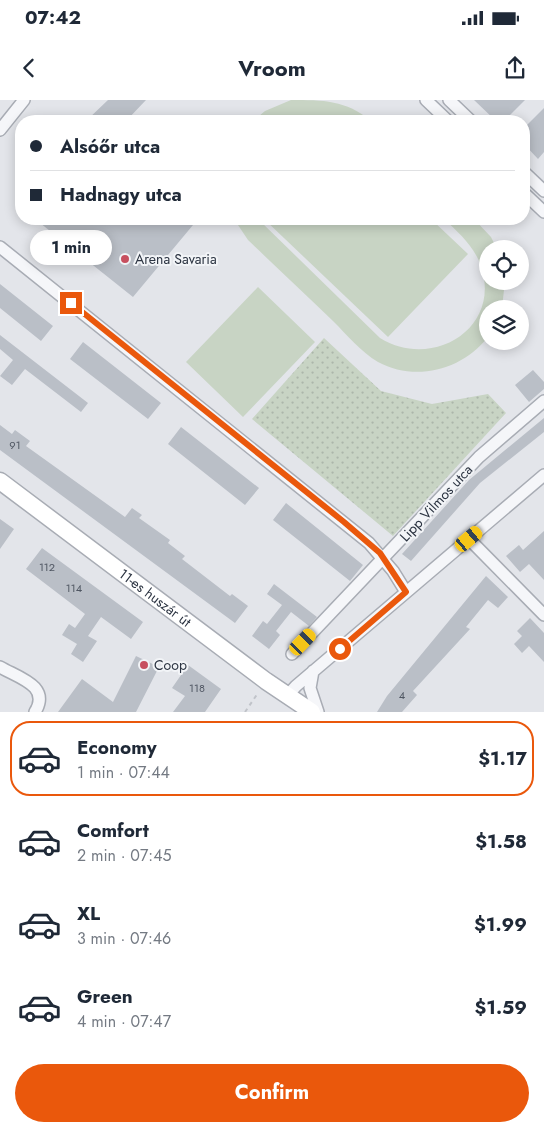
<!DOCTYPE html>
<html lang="en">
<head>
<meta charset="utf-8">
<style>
	body { margin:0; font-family:Jost,sans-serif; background:#f6f6f7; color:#1f2937; height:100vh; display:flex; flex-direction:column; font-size:19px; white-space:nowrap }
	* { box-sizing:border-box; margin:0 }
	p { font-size:16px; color:#747a83 }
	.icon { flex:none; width:28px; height:28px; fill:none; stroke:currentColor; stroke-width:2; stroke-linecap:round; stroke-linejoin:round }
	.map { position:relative; height:612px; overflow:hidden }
	.sheet { display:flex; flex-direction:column; background:#fff; flex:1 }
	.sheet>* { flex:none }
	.guide { position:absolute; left:15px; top:15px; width:515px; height:110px; border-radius:20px; box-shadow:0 2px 12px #0003; display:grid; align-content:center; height:110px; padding:0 15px; background:#fff }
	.buttons { position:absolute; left:479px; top:140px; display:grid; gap:10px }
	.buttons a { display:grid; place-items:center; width:50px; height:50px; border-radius:50%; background:#fff; box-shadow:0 2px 12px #0003; font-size:25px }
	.end { position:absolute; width:22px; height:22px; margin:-11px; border:6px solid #ea580c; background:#fff; box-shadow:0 0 0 2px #fff }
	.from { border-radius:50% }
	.bubble { position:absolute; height:35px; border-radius:18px; background:#fff; box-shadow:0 2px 12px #0003; font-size:16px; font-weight:700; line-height:35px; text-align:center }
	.car { position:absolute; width:15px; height:30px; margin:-15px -8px; border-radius:6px; box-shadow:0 0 4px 1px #0007; background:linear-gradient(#f5c518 24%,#345 0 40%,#f5c518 0 76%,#345 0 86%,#f5c518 0) }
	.guide b { display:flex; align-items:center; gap:18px; height:48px; font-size:19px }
	.guide b+b { border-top:1px solid #e0e1e3 }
	.guide i { width:12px; height:12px; background:#1f2937 }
	ul { padding:9px 0 0; list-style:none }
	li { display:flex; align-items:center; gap:15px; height:75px; margin:0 10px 8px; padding:0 5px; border:2px solid transparent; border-radius:20px }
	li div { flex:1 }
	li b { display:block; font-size:19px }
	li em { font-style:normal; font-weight:700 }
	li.active { border-color:#ea580c }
	li>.icon { width:45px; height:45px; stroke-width:1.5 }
	.primary-button { display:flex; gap:10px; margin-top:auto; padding:10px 15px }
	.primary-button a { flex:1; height:58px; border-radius:30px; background:#ea580c; color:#fff; font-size:20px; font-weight:700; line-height:58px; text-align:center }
	.status { display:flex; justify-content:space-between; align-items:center; height:35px; padding:0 25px; background:#fff; direction:ltr }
	.status svg { height:14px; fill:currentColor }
	header { display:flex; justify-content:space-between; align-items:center; height:65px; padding:0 15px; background:#fff; font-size:22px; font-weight:700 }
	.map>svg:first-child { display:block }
	.grass { fill:url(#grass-dots) }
	.green { fill:#c8d4c4 }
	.building { fill:#babfc7 }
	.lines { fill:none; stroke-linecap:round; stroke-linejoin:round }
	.minor-casing { stroke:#a8acb4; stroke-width:14 }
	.secondary-casing { stroke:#a8acb4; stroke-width:19 }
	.path { stroke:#c0c3c9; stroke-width:2; stroke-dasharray:4 4; stroke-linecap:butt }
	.minor { stroke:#f5f6f9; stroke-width:11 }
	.secondary { stroke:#fff; stroke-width:16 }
	.route { stroke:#ea580c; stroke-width:6 }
	.poi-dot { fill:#c74f5f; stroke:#f2f4f7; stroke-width:2 }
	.labels { text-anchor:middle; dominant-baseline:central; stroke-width:4; stroke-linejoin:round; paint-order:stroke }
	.number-label { font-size:11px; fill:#4f5662 }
	.poi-label { font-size:14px; fill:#2b3341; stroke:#f2f4f7; text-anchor:start }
	.street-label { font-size:14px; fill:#2b3341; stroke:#f2f4f7 }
</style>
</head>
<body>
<div class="status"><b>07:42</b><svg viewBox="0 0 49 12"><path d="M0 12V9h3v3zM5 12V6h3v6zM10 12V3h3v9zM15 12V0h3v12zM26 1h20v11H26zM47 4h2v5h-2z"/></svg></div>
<header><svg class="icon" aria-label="back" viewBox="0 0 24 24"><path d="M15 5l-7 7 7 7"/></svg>Vroom<svg class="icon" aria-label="share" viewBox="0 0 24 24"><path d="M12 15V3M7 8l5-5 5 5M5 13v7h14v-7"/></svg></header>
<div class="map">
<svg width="544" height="612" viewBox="0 0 544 612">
	<defs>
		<pattern id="grass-dots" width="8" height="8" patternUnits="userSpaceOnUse" patternTransform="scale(1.25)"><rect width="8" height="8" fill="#c8d4c4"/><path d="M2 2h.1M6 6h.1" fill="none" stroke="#acb6aa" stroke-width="1.8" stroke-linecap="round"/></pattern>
	</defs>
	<rect width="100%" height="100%" fill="#e3e5ea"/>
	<path class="grass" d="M 324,238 L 381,291 L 432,304 L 488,294 L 506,313 L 393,436 L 252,319 Z"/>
	<path class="green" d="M 291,0 C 323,0 346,0 371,21 L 332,21 L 309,18 L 294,21 L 253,21 L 265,11 Z
		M 234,119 L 258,119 L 380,238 C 432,270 502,229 481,166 C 474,146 459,133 444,119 L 474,119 L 491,137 L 497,149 L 488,149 L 488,181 L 505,181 L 502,208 L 488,209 L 487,238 C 462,270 415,282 378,262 C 361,252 347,235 333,221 C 305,194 276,167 248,140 Z
		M 264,119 L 431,119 L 468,154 L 388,237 Z
		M 258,187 L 315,242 L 243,317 L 186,262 Z"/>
	<path class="building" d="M 108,0 L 146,0 L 126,21 L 86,21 Z
		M 474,0 L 525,0 L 504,21 L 496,21 Z
		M 544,8 L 544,52 L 538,59 L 524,44 L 524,28 Z
		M 35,119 L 198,119 L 133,197 Z
		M 0,184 L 53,226 L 41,241 L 0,208 Z
		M 0,235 L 88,303 L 81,312 L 25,269 L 12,285 L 0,276 L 13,260 L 0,249 Z
		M 83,242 L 161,303 L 148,319 L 70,259 Z
		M 533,270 L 544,282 L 544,289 L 529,302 L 515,285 Z
		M 544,318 L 544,332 L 480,383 L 411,461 L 402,454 L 469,380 Z
		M 0,325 L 12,334 L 15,330 L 30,341 L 26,346 L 125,417 L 132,408 L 142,415 L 139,418 L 170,440 L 168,443 L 185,456 L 182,459 L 230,496 L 232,494 L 248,506 L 235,523 L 0,350 Z
		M 181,327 L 259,388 L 245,405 L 168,344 Z
		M 286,403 L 363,465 L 350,481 L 273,420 Z
		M 0,419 L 14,429 L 0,449 Z
		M 544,431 L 544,480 L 529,464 L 520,472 L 506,456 L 519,445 L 523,450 Z
		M 42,448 L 143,522 L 131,539 L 101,517 L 88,536 L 97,541 L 83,562 L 71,554 L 77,544 L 62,535 L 69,524 L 75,528 L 85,514 L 26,469 Z
		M 486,476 L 508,497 L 498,508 L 488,500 L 466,527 L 470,529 L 413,591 L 417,595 L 402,612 L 377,612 L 387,596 Z
		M 274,484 L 317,517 L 309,526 L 291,512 L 276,531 L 280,535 L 269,549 L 252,536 L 263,521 L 267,524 L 282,505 L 267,494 Z
		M 530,518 L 544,533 L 544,562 L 529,546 L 522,553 L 514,544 L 522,536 L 517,531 Z
		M 136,556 L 159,567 L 136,612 L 58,612 L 82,579 L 113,602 Z
		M 188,565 L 221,589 L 205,612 L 173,612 L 185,596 L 172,588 Z"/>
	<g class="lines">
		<defs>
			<path id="minor" d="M 426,0 L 448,21
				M 449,0 L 471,21
				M 0,30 L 24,0
				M 524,72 L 544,91
				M 524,93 L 544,112
				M 0,147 L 369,443 L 393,471 L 406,492
				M 469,439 L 544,515
				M 292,554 L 479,357 L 544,301
				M 0,567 C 19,578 51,586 35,612
				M 313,571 L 310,588 L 318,612
				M 287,596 L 296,586 L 544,375"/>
			<g id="secondary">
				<path id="s1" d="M 0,381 L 266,581 L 312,612"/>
			</g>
		</defs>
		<use href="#minor" class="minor-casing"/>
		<use href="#secondary" class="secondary-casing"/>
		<path class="path" d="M 245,612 L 258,593"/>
		<use href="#minor" class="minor"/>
		<use href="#secondary" class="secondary"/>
	</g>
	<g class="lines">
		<path class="route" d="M 71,203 L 344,422 L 380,453 L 406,492 L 340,549"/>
	</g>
	<g class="poi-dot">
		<circle cx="125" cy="159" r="5"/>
		<circle cx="144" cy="565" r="5"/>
	</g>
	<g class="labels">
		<g class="number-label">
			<text x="15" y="345">91</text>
			<text x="47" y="467">112</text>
			<text x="74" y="488">114</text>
			<text x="197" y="588">118</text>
			<text x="402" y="595">4</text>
		</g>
		<g class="poi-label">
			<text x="135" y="159">Arena Savaria</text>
			<text x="154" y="565">Coop</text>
		</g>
		<g class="street-label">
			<text transform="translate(436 403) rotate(-47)">Lipp Vilmos utca</text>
			<text stroke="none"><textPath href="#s1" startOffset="194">11-es huszár út</textPath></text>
		</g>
	</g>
</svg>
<div class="buttons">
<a><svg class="icon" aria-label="locate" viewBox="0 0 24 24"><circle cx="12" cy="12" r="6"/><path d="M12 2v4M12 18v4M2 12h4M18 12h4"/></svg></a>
<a><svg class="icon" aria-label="layers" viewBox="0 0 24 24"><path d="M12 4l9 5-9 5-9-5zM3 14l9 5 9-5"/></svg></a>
</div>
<i class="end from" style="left:340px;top:549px"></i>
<i class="end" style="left:71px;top:203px"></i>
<div class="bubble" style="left:30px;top:130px;width:82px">1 min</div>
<i class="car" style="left:469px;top:439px;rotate:50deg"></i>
<i class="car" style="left:303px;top:542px;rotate:44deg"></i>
<div class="guide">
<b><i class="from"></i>Alsóőr utca</b>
<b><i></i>Hadnagy utca</b>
</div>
</div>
<section class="sheet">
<ul>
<li class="active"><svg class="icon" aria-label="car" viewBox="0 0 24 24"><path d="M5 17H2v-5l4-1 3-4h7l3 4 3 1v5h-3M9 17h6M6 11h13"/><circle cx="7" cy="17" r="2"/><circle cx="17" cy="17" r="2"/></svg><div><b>Economy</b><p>1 min · 07:44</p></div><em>$1.17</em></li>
<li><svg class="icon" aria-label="car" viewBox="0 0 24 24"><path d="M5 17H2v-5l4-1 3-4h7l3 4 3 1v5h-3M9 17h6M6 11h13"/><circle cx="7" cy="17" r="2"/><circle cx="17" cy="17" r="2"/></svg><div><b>Comfort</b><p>2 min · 07:45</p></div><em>$1.58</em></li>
<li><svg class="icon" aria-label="car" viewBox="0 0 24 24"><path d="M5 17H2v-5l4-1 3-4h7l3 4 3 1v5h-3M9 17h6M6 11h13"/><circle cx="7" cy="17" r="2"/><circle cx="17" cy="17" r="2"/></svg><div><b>XL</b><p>3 min · 07:46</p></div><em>$1.99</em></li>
<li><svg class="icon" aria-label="car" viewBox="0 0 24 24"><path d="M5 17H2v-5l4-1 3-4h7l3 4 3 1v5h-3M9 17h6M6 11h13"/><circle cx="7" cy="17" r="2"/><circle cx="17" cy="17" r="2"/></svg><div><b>Green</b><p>4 min · 07:47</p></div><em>$1.59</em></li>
</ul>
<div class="primary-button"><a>Confirm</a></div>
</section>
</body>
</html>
